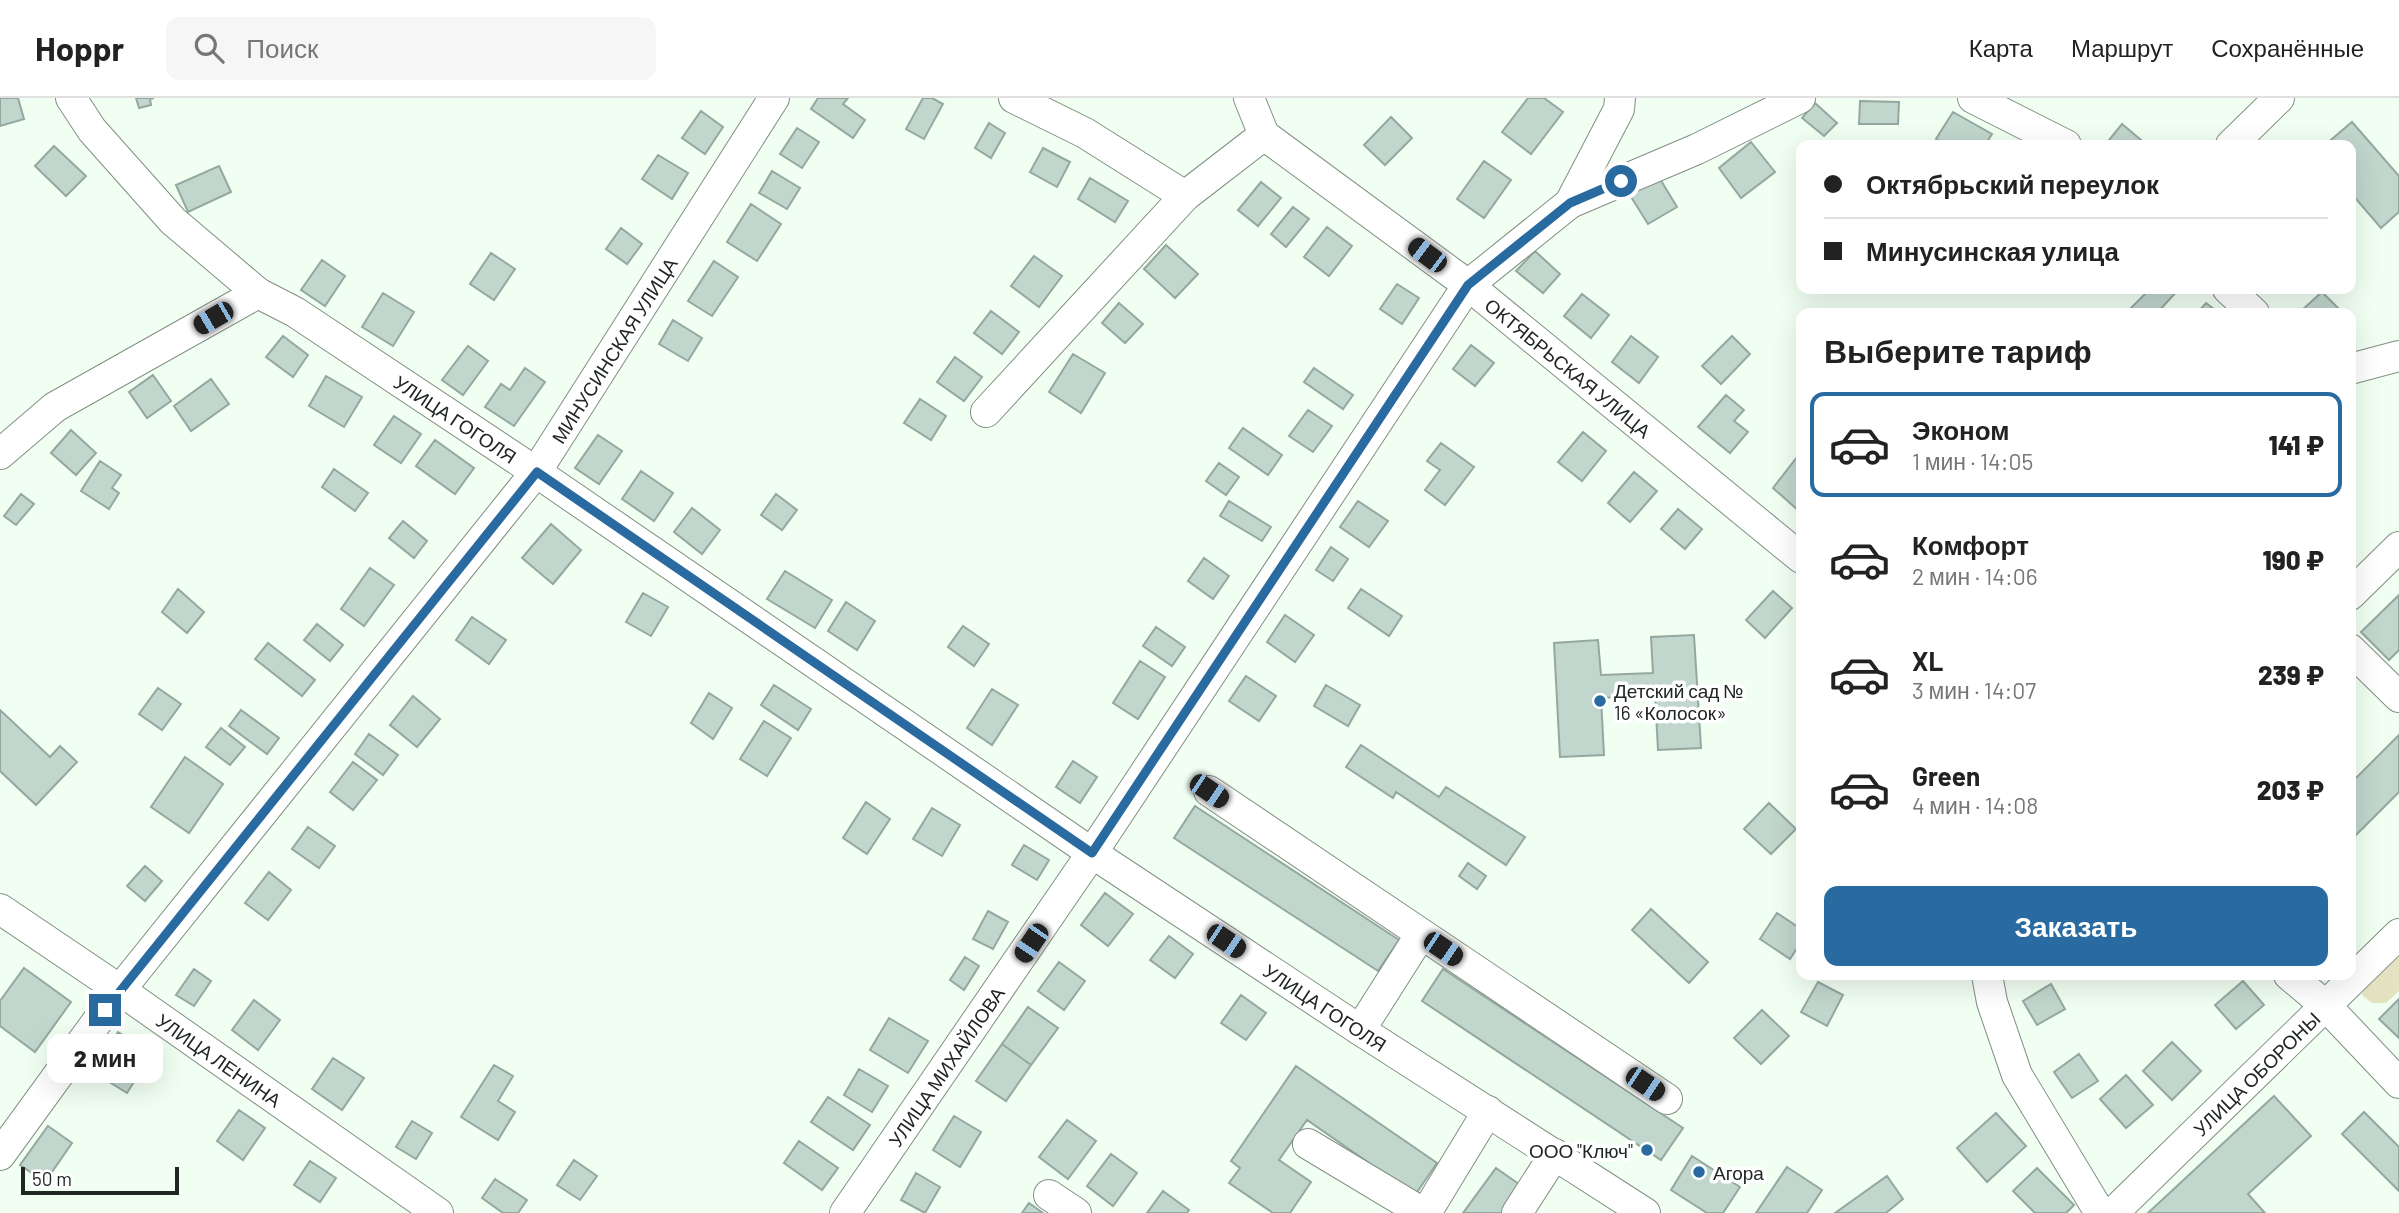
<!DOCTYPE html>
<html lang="ru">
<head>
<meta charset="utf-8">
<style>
	body { margin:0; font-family:Barlow,sans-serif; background:#f6f6f6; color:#222; height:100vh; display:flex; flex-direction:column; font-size:26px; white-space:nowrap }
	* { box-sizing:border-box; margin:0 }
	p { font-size:23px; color:#767676 }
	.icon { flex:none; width:38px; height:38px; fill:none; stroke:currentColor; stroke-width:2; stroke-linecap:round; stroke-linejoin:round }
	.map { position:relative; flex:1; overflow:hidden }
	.panel { position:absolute; left:1796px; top:210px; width:560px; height:672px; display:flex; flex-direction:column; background:#fff; border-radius:14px; box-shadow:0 7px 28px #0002 }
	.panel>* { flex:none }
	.banner { position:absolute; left:1796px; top:42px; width:560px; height:154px; border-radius:14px; box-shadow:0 7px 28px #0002; display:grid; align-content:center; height:154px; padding:0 28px; background:#fff }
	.scale { position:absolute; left:21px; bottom:18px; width:158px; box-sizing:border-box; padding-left:7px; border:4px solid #202621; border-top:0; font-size:19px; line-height:24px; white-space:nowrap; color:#202621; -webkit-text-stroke:5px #fff; paint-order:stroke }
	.end { position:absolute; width:32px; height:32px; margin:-16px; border:9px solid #296aa0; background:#fff; box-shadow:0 0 0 4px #fff }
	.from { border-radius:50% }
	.bubble { position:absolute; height:49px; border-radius:14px; background:#fff; box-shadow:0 7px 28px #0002; font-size:23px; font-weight:800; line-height:49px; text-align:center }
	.car { position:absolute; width:21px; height:42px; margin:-21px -10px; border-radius:9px; box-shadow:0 0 5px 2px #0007; background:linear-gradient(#222 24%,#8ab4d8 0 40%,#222 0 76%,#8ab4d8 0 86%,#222 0) }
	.banner b { display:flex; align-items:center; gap:24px; height:66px; font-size:26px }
	.banner b+b { border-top:2px solid #e0e0e0 }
	.banner i { width:18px; height:18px; background:#222 }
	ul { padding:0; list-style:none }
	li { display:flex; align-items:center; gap:21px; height:105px; margin:0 14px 10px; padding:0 14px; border:4px solid transparent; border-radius:14px }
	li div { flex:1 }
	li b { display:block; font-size:26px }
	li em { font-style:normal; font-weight:800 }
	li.active { border-color:#296aa0 }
	li>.icon { width:63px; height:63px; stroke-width:1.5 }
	h2 { padding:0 28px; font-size:32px; line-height:84px }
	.button { display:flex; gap:14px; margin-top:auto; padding:14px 28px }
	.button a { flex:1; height:80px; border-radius:14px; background:#296aa0; color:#fff; font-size:28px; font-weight:800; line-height:80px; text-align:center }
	header { display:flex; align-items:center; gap:42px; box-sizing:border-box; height:98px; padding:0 35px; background:#fff; border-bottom:2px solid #e0e0e0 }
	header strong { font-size:33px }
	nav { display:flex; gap:38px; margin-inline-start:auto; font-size:24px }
	.search { width:490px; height:63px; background:#f6f6f6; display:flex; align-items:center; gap:18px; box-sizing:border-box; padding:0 24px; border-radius:14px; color:#767676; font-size:26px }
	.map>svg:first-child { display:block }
	.green { fill:#e3e3c2 }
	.building { fill:#c1d6cd; stroke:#94a89f; stroke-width:2 }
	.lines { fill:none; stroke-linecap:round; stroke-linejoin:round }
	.minor-casing { stroke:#829083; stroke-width:32 }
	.minor { stroke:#fff; stroke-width:30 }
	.route { stroke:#296aa0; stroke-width:9 }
	.poi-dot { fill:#296aa0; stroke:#fff; stroke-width:2.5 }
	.labels { text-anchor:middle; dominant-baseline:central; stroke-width:7; stroke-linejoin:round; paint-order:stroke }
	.street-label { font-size:19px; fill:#202621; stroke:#fff }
	.poi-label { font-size:19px; fill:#202621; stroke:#fff; text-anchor:start }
</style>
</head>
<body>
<header>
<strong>Hoppr</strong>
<div class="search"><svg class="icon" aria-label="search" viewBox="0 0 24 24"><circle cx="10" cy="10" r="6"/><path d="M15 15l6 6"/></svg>Поиск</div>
<nav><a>Карта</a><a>Маршрут</a><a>Сохранённые</a></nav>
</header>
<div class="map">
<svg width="2399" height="1115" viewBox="0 0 2399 1115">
	<rect width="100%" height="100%" fill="#f1fef2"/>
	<path class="green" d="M 2399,859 L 2399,893 L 2386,905 L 2372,905 L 2362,897 C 2368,873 2376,867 2399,859 Z"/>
	<path class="building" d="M 0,0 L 18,0 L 24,21 L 0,28 Z
		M 136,0 L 154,0 L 150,1 L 151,7 L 139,10 Z
		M 818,0 L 848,0 L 843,6 L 865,22 L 853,40 L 811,11 Z
		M 923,0 L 932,0 L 943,6 L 924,41 L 906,31 Z
		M 1528,0 L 1544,0 L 1563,14 L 1531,56 L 1502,34 Z
		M 1860,3 L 1899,4 L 1898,26 L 1859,26 Z
		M 1815,5 L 1837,25 L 1824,38 L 1802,20 Z
		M 701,13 L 723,29 L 705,56 L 682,40 Z
		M 1953,14 L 1992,36 L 1985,47 L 1947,47 L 1936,41 Z
		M 1391,19 L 1412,40 L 1385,67 L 1364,47 Z
		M 2352,24 L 2399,78 L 2399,114 L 2381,130 L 2350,94 L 2350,47 L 2325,47 Z
		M 989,25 L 1005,35 L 991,60 L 975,50 Z
		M 2122,26 L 2147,47 L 2105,47 Z
		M 797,30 L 819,44 L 802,70 L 780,56 Z
		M 1751,44 L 1775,74 L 1741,100 L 1719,70 Z
		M 54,48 L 86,78 L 66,98 L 35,68 Z
		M 1043,50 L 1070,64 L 1057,89 L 1030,74 Z
		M 658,57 L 688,75 L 672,101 L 642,81 Z
		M 1484,63 L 1511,82 L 1484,120 L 1457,101 Z
		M 219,68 L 231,94 L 188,114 L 176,87 Z
		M 772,73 L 800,90 L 787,111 L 759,95 Z
		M 1657,76 L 1677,109 L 1648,126 L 1628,94 Z
		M 1090,80 L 1128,103 L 1115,124 L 1078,101 Z
		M 1261,84 L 1281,100 L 1258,128 L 1238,112 Z
		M 751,106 L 781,126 L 757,163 L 727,144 Z
		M 1293,109 L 1309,121 L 1286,149 L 1271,136 Z
		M 1327,129 L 1352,148 L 1329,178 L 1304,159 Z
		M 621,130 L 642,146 L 627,166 L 606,151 Z
		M 1166,147 L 1198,176 L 1175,200 L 1144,171 Z
		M 1535,153 L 1560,176 L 1543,195 L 1516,173 Z
		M 491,155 L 515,171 L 494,202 L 470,186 Z
		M 1034,158 L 1062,178 L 1039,209 L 1011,188 Z
		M 322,162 L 345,178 L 325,208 L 301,192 Z
		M 714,163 L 738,179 L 712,218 L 688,203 Z
		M 1397,186 L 1419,200 L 1402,226 L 1380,211 Z
		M 2150,191 L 2179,191 L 2157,215 L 2126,215 Z
		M 2322,194 L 2343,215 L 2303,215 L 2301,213 Z
		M 383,195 L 414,214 L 393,248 L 362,229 Z
		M 1582,196 L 1609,217 L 1591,240 L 1564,218 Z
		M 1119,205 L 1143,226 L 1125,245 L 1102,225 Z
		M 2206,205 L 2219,215 L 2197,215 Z
		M 991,213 L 1019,234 L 1002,256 L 974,235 Z
		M 673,222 L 702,240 L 688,263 L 659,246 Z
		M 283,238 L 308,257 L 293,279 L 266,259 Z
		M 1631,238 L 1658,259 L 1639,285 L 1612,264 Z
		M 1732,238 L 1750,256 L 1721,286 L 1702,268 Z
		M 1471,247 L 1494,265 L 1475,288 L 1453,271 Z
		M 468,248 L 488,263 L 463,297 L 442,282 Z
		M 1073,256 L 1105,275 L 1081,315 L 1049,294 Z
		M 955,259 L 982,279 L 964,303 L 937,284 Z
		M 525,270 L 545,284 L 514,328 L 485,309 L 501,286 L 510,292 Z
		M 1314,270 L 1353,297 L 1343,311 L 1304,284 Z
		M 153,277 L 171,303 L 147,320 L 129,294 Z
		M 326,278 L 362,299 L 344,329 L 309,308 Z
		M 211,281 L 229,306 L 191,333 L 174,308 Z
		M 1726,297 L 1744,312 L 1734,323 L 1748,334 L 1730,355 L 1698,329 Z
		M 920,301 L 946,318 L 931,342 L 904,325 Z
		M 1308,312 L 1332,328 L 1313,354 L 1289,338 Z
		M 394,318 L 421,336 L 401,365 L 374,347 Z
		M 1243,330 L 1282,357 L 1268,377 L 1229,350 Z
		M 71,332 L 96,355 L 76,377 L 51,355 Z
		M 1583,334 L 1606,353 L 1582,383 L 1558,364 Z
		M 598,337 L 622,353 L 599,386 L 575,370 Z
		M 435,342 L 474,370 L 455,396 L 416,368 Z
		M 1441,345 L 1474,369 L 1445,407 L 1425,392 L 1440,372 L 1427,363 Z
		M 1801,354 L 1801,414 L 1800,414 L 1773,390 Z
		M 100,363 L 121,377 L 112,390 L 119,395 L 109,411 L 81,393 Z
		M 1219,365 L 1239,379 L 1226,397 L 1206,383 Z
		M 334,371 L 368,395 L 355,413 L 322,389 Z
		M 641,373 L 673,395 L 654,423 L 622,401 Z
		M 1634,374 L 1657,393 L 1630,424 L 1608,405 Z
		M 21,396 L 34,406 L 16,427 L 4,418 Z
		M 776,396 L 797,412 L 782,432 L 761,417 Z
		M 1229,403 L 1271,429 L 1262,443 L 1220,418 Z
		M 1358,403 L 1388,423 L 1369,449 L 1340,429 Z
		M 692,410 L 720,432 L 702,456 L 674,434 Z
		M 1678,411 L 1702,431 L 1685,451 L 1661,431 Z
		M 403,423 L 427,443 L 414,460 L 389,440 Z
		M 551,426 L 581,452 L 553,486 L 522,460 Z
		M 1331,449 L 1348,461 L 1333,483 L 1316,472 Z
		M 1204,460 L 1229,478 L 1213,501 L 1188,483 Z
		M 370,470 L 394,487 L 364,528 L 341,511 Z
		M 785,473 L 832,502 L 815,530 L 767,501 Z
		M 178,491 L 204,514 L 187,535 L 162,514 Z
		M 1361,491 L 1402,518 L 1389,538 L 1348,510 Z
		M 1773,493 L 1792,510 L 1765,540 L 1746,522 Z
		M 643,495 L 668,509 L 651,538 L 626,524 Z
		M 2399,497 L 2399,552 L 2389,562 L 2361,534 Z
		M 846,504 L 875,523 L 857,552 L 828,533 Z
		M 1285,517 L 1314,537 L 1295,564 L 1267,544 Z
		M 472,519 L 506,542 L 489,566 L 456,542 Z
		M 317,526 L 343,547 L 330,563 L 304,542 Z
		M 963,528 L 989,546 L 974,568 L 948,549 Z
		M 1156,529 L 1185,549 L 1172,568 L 1143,548 Z
		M 1694,537 L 1701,650 L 1658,652 L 1655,597 L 1601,600 L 1604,657 L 1560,659 L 1554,545 L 1598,542 L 1601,577 L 1653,575 L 1651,539 Z
		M 268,545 L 315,582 L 302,598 L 255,561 Z
		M 1140,563 L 1165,579 L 1138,621 L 1113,605 Z
		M 1246,578 L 1276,598 L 1259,623 L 1229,603 Z
		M 774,587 L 811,611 L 798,632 L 761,607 Z
		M 1326,587 L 1360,607 L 1348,628 L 1314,608 Z
		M 158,590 L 181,606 L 162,632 L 139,616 Z
		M 992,591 L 1018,607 L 992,647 L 967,630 Z
		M 709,595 L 732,610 L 713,641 L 691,625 Z
		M 413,598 L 440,621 L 417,649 L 390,627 Z
		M 0,612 L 50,659 L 60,648 L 77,664 L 36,707 L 0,673 Z
		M 241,612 L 279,640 L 267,656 L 229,628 Z
		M 764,623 L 791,640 L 767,678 L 740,661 Z
		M 221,630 L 245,649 L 230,667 L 206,649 Z
		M 369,636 L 398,657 L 383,677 L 355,656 Z
		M 2399,637 L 2399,694 L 2350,743 L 2350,686 Z
		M 1361,647 L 1439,699 L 1446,689 L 1525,739 L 1506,767 L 1396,694 L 1393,700 L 1346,669 Z
		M 185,659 L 223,686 L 189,735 L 151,709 Z
		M 1073,663 L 1097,679 L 1080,705 L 1056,689 Z
		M 353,664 L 377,682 L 353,712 L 330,694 Z
		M 866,704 L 890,721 L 867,756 L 843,740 Z
		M 1769,705 L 1796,731 L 1771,756 L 1744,731 Z
		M 1195,708 L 1399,842 L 1378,873 L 1174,740 Z
		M 932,710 L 960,727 L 942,758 L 913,741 Z
		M 308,729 L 335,748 L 319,770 L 292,751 Z
		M 1024,747 L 1049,762 L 1037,782 L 1012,767 Z
		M 1468,765 L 1486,778 L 1477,791 L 1459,778 Z
		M 145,768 L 162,783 L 145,803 L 127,788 Z
		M 269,774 L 291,792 L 268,822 L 245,805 Z
		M 1105,795 L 1133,816 L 1108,848 L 1081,827 Z
		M 1651,811 L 1708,864 L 1689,885 L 1632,832 Z
		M 988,813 L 1008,824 L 993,851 L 973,841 Z
		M 1777,815 L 1801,831 L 1801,844 L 1790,861 L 1760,841 Z
		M 1169,838 L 1193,856 L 1175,880 L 1150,862 Z
		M 965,859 L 979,868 L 964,892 L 950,882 Z
		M 1059,864 L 1085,883 L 1064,912 L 1038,893 Z
		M 24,870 L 71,904 L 35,954 L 0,928 L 0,903 Z
		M 194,871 L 211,883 L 194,908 L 176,897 Z
		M 1443,871 L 1683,1030 L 1661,1062 L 1422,903 Z
		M 2243,883 L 2264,907 L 2236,931 L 2215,907 Z
		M 1818,884 L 1843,897 L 1827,928 L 1801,914 Z
		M 2051,886 L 2065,911 L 2037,927 L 2023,903 Z
		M 1241,897 L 1266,915 L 1246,942 L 1221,925 Z
		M 2399,901 L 2399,940 L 2379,921 Z
		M 254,902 L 280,922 L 258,952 L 232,932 Z
		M 1028,909 L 1058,930 L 1031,967 L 1002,946 Z
		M 1762,912 L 1789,938 L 1761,966 L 1734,940 Z
		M 889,920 L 928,943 L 908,975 L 870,952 Z
		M 118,934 L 152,955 L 127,995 L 93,974 Z
		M 2172,944 L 2201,973 L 2172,1002 L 2143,973 Z
		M 1002,946 L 1031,967 L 1006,1003 L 976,983 Z
		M 2079,956 L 2098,983 L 2072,1000 L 2054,974 Z
		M 333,960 L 364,980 L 342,1012 L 312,991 Z
		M 494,967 L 513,978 L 498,1003 L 515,1014 L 498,1042 L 461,1019 Z
		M 1296,968 L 1437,1065 L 1415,1097 L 1307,1022 L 1279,1062 L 1311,1084 L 1290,1115 L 1273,1115 L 1229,1085 L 1240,1070 L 1231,1063 Z
		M 859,971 L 888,988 L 872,1014 L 844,997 Z
		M 2126,977 L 2153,1007 L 2126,1030 L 2100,1001 Z
		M 2274,998 L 2311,1038 L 2248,1096 L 2265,1115 L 2148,1115 Z
		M 828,999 L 870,1027 L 853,1052 L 811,1024 Z
		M 239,1012 L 265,1030 L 243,1062 L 217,1043 Z
		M 2364,1014 L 2399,1049 L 2399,1093 L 2342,1036 Z
		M 1996,1015 L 2026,1048 L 1987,1084 L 1957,1050 Z
		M 954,1018 L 981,1034 L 960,1069 L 933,1052 Z
		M 1067,1022 L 1096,1043 L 1068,1081 L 1039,1059 Z
		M 412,1023 L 432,1035 L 416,1061 L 396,1049 Z
		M 48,1028 L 72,1045 L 45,1084 L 20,1067 Z
		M 799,1043 L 838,1070 L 822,1092 L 784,1065 Z
		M 1111,1056 L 1137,1075 L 1113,1108 L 1087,1088 Z
		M 1692,1058 L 1740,1089 L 1723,1115 L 1707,1115 L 1671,1092 Z
		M 574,1062 L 597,1078 L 580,1102 L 557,1087 Z
		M 310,1063 L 336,1080 L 320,1104 L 294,1087 Z
		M 1787,1069 L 1822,1092 L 1807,1115 L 1756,1115 Z
		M 1496,1070 L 1523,1089 L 1505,1115 L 1463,1115 Z
		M 2037,1070 L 2074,1107 L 2066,1115 L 2035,1115 L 2013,1093 Z
		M 916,1075 L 940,1089 L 925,1115 L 901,1102 Z
		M 1887,1078 L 1903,1101 L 1886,1115 L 1835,1115 Z
		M 495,1081 L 527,1102 L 518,1115 L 503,1115 L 482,1100 Z
		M 1163,1093 L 1189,1112 L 1187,1115 L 1147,1115 Z
		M 1029,1105 L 1043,1115 L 1022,1115 Z"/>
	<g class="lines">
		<defs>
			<g id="minor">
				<path id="s1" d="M 71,0 L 92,32 L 173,123 L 258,195 L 295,214 L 536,374 L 1092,755 L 1360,932 L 1645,1115"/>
				<path d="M 1014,0 L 1085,35 L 1185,98"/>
				<path d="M 1249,0 L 1264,37"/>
				<path d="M 1973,0 L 2066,47"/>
				<path id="s2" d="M 1264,37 L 1468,187 L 1801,460"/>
				<path d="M 2231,47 L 2279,0"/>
				<path d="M 1570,105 L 1697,51 L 1800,0"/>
				<path d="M 2228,191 L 2254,215"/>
				<path d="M 2350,271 L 2399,258"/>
				<path d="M 986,314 L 1185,98 L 1264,37"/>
				<path d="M 0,356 L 55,309 L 258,195"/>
				<path d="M 2350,497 L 2399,449"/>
				<path d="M 2350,551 L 2399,599"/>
				<path d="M 1209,693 L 1667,1001"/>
				<path id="s3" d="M 0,811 L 120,892 L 438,1115"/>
				<path d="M 1987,877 L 1992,904 L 2017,977 L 2100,1115"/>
				<path d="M 2289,877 L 2326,908 L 2399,985"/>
				<path d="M 1360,932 L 1421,836"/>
				<path d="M 1308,1046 L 1423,1115"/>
				<path id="s4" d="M 0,1057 L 120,892 L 536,374 L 774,0"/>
				<path d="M 1049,1097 L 1076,1115"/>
				<path id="s5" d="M 845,1115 L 1092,755 L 1468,187 L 1570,105 L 1619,11 L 1620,0"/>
				<path d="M 1426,1115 L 1488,1013"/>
				<path d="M 1517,1115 L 1555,1056"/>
				<path id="s6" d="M 2113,1115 L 2399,836"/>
			</g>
		</defs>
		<use href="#minor" class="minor-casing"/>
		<use href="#minor" class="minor"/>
	</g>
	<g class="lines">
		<path class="route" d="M 105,912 L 537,374 L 1092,755 L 1468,187 L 1570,105 L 1621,83"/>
	</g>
	<g class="poi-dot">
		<circle cx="1600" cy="603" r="7"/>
		<circle cx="1647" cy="1052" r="7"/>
		<circle cx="1699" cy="1074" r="7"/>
	</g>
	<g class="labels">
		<g class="street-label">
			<text stroke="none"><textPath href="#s4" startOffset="1013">МИНУСИНСКАЯ УЛИЦА</textPath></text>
			<text stroke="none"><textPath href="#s2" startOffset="383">ОКТЯБРЬСКАЯ УЛИЦА</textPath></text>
			<text stroke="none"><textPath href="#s1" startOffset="506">УЛИЦА ГОГОЛЯ</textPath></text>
			<text stroke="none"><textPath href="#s1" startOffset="1556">УЛИЦА ГОГОЛЯ</textPath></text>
			<text stroke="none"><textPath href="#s3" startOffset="266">УЛИЦА ЛЕНИНА</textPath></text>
			<text stroke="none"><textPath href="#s5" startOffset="178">УЛИЦА МИХАЙЛОВА</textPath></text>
			<text stroke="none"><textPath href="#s6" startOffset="200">УЛИЦА ОБОРОНЫ</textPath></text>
		</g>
		<g class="poi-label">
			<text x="1614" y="592">Детский сад №<tspan x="1614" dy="22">16 «Колосок»</tspan></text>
			<text x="1633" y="1052" text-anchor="end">ООО "Ключ"</text>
			<text x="1713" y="1074">Агора</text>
		</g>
	</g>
</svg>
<div class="scale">50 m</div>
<i class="end from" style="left:1621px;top:83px"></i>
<i class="end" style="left:105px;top:912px"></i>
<div class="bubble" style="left:47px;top:936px;width:116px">2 мин</div>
<i class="car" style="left:1427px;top:157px;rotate:307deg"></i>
<i class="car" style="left:213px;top:220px;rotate:240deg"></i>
<i class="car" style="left:1209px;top:693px;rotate:124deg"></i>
<i class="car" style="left:1226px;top:843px;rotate:124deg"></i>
<i class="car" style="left:1031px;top:845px;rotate:214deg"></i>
<i class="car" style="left:1443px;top:851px;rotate:124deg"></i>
<i class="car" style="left:1645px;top:986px;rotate:124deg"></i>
<div class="banner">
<b><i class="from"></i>Октябрьский переулок</b>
<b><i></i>Минусинская улица</b>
</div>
<section class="panel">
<h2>Выберите тариф</h2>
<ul>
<li class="active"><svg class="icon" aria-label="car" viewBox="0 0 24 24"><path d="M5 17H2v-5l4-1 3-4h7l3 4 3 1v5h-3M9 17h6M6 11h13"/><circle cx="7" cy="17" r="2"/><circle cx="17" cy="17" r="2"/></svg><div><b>Эконом</b><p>1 мин · 14:05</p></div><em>141 ₽</em></li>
<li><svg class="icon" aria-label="car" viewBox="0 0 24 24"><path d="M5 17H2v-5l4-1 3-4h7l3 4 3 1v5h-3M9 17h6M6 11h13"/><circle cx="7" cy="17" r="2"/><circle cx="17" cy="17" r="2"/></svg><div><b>Комфорт</b><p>2 мин · 14:06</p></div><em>190 ₽</em></li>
<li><svg class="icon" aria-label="car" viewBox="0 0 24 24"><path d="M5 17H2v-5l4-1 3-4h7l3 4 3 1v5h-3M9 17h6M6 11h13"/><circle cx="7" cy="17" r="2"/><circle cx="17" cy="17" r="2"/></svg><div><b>XL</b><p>3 мин · 14:07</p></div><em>239 ₽</em></li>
<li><svg class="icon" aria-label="car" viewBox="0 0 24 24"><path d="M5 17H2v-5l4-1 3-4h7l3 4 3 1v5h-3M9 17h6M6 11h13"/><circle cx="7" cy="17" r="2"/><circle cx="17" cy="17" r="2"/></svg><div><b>Green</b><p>4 мин · 14:08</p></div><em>203 ₽</em></li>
</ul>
<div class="button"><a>Заказать</a></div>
</section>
</div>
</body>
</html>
